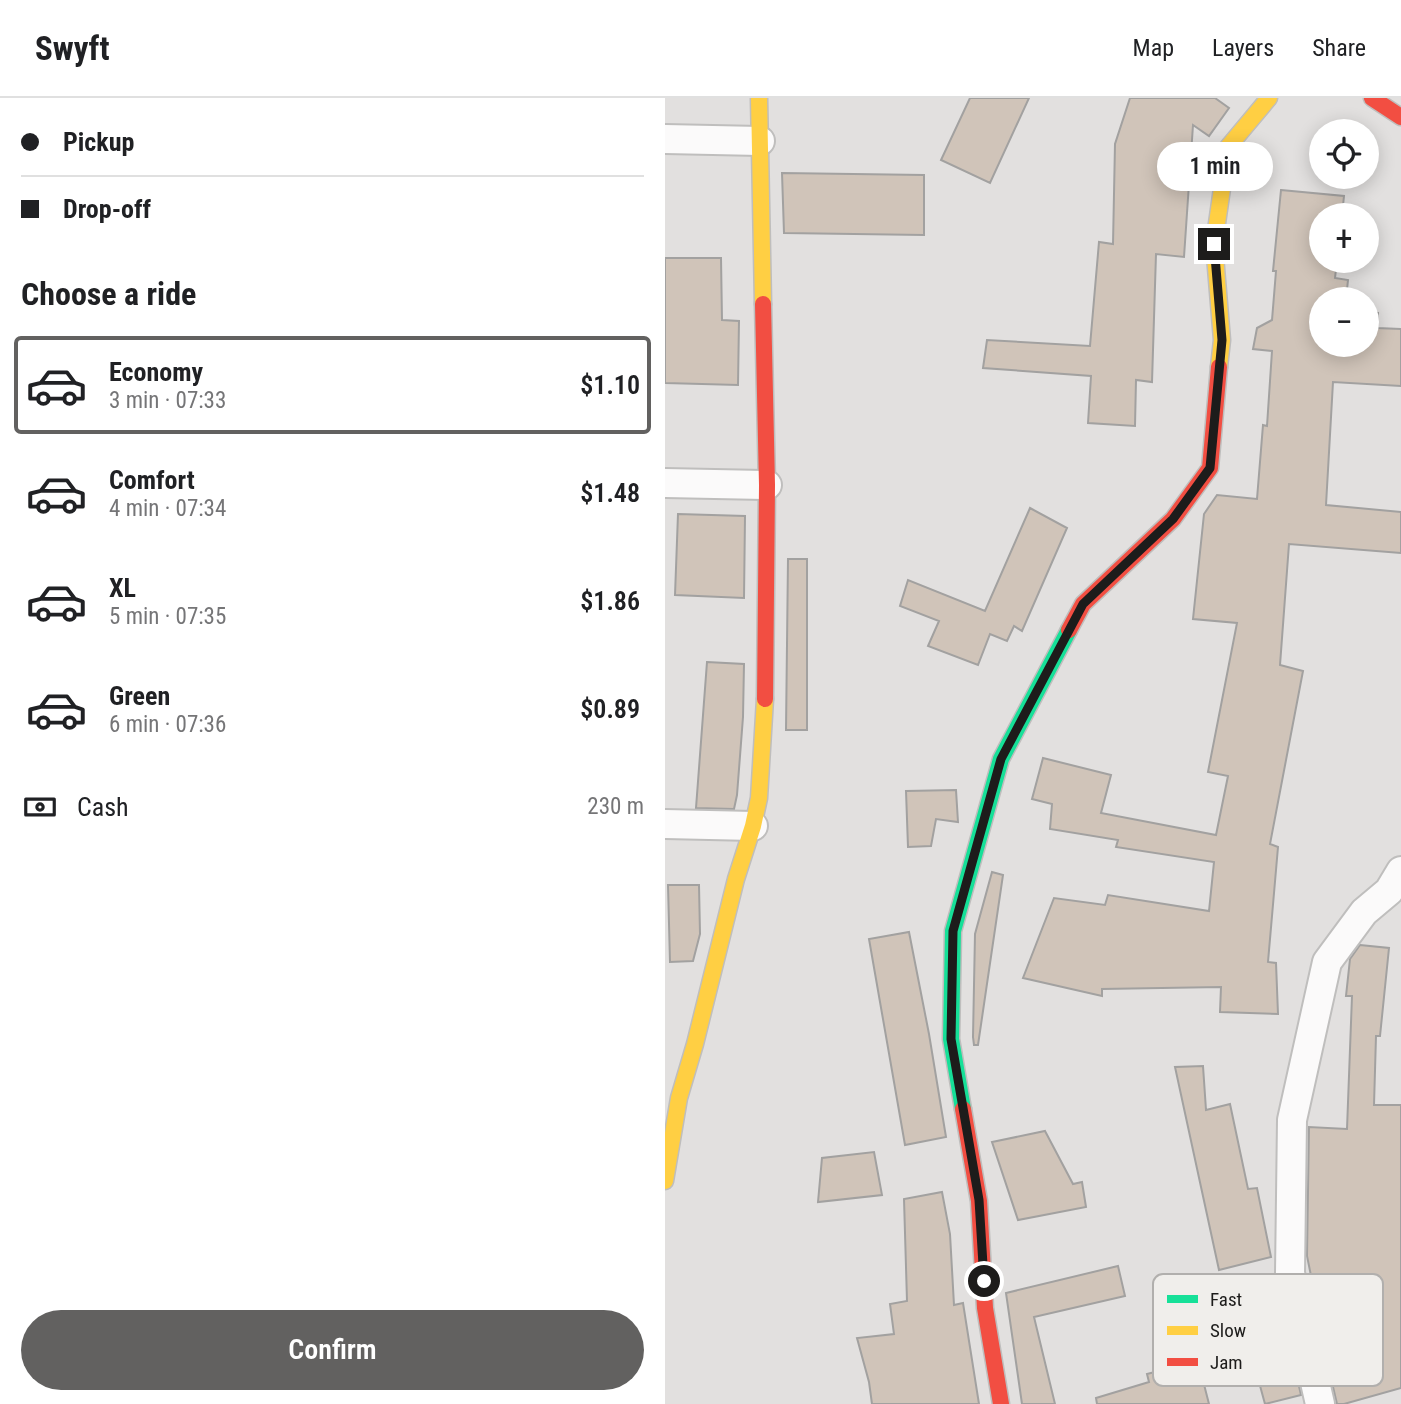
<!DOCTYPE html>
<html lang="en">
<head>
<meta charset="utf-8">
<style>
	body { margin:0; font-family:"Roboto Condensed",sans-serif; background:#f6f6f6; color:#202124; height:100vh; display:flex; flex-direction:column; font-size:26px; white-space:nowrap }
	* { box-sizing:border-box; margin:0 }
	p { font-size:23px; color:#757577 }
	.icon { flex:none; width:38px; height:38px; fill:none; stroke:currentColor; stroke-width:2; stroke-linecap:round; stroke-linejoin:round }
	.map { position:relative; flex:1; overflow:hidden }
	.drawer { display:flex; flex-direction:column; background:#fff; width:665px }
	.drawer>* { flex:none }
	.top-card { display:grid; align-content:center; height:154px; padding:0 21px; background:#fff }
	.tools { position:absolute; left:644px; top:21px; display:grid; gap:14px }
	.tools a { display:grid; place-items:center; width:70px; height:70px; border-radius:50%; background:#fff; box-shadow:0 4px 18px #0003; font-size:35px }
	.end { position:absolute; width:32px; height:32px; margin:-16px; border:9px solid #1d1c1b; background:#fff; box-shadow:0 0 0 4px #fff }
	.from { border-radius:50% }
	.bubble { position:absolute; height:49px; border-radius:24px; background:#fff; box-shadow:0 4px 18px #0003; font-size:23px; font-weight:600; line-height:49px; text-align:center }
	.top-card b { display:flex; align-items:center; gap:24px; height:66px; font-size:26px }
	.top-card b+b { border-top:2px solid #e0e0e0 }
	.top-card i { width:18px; height:18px; background:#202124 }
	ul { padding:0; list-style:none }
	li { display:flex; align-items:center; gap:21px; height:98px; margin:0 14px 10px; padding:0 7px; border:4px solid transparent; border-radius:7px }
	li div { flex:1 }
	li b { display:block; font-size:26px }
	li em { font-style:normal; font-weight:600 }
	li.active { border-color:#626160 }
	li>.icon { width:63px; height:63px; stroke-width:1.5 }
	h2 { padding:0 21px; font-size:32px; line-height:84px }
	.pay { display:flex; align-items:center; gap:18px; height:77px; padding:0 21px; font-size:26px }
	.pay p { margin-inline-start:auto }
	.cta { display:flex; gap:14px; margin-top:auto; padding:14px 21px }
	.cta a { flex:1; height:80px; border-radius:42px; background:#626160; color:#fff; font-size:28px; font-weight:600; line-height:80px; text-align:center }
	header { display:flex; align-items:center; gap:42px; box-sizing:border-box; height:98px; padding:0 35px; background:#fff; border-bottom:2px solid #e0e0e0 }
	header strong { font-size:33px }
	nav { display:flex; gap:38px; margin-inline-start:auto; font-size:24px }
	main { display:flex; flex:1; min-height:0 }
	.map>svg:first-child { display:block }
	.building { fill:#d0c4b9; stroke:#a2a1a0; stroke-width:2 }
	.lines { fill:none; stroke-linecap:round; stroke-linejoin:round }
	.street-casing { stroke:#bfbebd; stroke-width:32 }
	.fast-casing { stroke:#bfbebd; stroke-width:19 }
	.slow-casing { stroke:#bfbebd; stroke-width:19 }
	.jam-casing { stroke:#bfbebd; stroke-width:19 }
	.street { stroke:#fbfafa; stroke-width:28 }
	.fast { stroke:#16e098; stroke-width:16 }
	.slow { stroke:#ffcf43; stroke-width:16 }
	.jam { stroke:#f24e42; stroke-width:16 }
	.route { stroke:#1d1c1b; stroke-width:9 }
	.key { fill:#f0eeeb; stroke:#b1afad; stroke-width:2 }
	.key-label { font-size:19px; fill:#1d1c1b }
</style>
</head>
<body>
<header>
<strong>Swyft</strong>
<nav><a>Map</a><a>Layers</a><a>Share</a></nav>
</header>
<main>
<section class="drawer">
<div class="top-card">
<b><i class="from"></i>Pickup</b>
<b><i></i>Drop-off</b>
</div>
<h2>Choose a ride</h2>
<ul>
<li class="active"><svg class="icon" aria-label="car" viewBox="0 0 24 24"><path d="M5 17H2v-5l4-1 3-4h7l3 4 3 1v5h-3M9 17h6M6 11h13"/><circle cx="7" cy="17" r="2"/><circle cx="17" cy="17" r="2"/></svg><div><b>Economy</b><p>3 min · 07:33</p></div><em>$1.10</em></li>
<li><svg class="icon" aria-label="car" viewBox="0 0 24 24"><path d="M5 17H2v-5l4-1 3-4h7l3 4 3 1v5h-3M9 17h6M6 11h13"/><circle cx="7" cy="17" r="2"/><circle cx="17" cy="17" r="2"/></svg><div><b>Comfort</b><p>4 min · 07:34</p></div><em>$1.48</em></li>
<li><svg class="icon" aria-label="car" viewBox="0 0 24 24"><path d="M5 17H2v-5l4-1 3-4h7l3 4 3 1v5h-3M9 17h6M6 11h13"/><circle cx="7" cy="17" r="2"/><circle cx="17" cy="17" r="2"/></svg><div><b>XL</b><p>5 min · 07:35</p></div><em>$1.86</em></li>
<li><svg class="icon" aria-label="car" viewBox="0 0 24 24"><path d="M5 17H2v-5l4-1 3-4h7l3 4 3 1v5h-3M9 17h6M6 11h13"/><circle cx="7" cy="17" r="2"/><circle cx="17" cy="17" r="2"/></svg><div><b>Green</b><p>6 min · 07:36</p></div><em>$0.89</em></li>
</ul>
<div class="pay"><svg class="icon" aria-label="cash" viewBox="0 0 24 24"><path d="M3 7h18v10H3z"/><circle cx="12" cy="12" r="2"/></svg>Cash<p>230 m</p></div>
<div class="cta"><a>Confirm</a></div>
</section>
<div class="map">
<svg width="736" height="1306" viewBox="0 0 736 1306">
	<rect width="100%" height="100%" fill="#e2e0df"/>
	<path class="building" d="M 305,0 L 364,0 L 325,85 L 276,62 Z
		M 465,0 L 550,0 L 564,10 L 544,38 L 528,27 L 519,159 L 491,156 L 487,284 L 471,282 L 470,328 L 423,325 L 426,278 L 318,270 L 322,242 L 425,248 L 434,144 L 448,146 L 450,46 Z
		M 117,75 L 259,77 L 259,137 L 119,135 Z
		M 616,92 L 679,98 L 677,117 L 656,117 L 656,163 L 672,163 L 670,180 L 683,182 L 681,201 L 656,201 L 656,247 L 702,247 L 702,214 L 713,215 L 712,230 L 736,231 L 736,288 L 668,284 L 661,407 L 736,414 L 736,455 L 624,446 L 615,567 L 638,573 L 605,746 L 613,749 L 603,864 L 611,865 L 613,916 L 555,914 L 556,889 L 437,891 L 437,898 L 358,880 L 389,800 L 440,807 L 443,797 L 544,813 L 549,764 L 451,749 L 453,742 L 385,731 L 387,706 L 367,701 L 378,660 L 446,677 L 436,715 L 551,737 L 563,678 L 543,674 L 572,525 L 528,521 L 539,416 L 552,397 L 592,401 L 598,327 L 602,328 L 607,253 L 588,251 L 592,230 L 607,222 L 611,173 L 608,173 Z
		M 0,160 L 56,160 L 57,222 L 74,223 L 73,287 L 0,285 Z
		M 365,410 L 402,430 L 357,533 L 349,528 L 342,543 L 325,536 L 313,567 L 263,548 L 274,523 L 235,508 L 243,482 L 320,513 Z
		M 13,416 L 80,418 L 79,500 L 10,497 Z
		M 123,461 L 142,461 L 142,632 L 121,632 Z
		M 42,564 L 79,566 L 78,619 L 72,697 L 69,711 L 31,710 Z
		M 291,692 L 293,724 L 271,721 L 266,748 L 243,749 L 241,693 Z
		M 327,774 L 338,777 L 313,947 L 309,947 L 308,939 L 310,836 Z
		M 3,787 L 34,787 L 35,836 L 28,863 L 5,864 Z
		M 244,834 L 264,936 L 281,1039 L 240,1047 L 204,841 Z
		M 695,847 L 724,850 L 715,938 L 711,938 L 709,1007 L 736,1007 L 736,1290 L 679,1306 L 672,1306 L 655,1233 L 657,1232 L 642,1158 L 644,1029 L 682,1031 L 687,898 L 681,898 L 685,861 Z
		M 538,968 L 541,1012 L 565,1006 L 583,1091 L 592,1090 L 606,1159 L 554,1172 L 510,969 Z
		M 380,1033 L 408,1086 L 417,1084 L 421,1109 L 353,1122 L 327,1044 Z
		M 209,1054 L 217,1097 L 153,1104 L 157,1060 Z
		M 277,1094 L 285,1136 L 289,1207 L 298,1205 L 314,1306 L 207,1306 L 204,1284 L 192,1240 L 229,1236 L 225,1206 L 242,1203 L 239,1101 Z
		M 453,1168 L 460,1198 L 369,1219 L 390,1306 L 357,1306 L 341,1195 Z
		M 623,1241 L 636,1297 L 600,1306 L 585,1251 Z
		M 533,1263 L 544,1306 L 432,1306 L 431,1300 L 484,1284 L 482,1276 Z"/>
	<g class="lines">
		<defs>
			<path id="street" d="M 0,41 L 95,43
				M 0,385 L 102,387
				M 0,726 L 88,728
				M 655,1306 L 625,1175 L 627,1022 L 662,864 L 699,814 L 724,793 L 736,773"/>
			<path id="fast" d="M 298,1011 L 286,941 L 288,833 L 336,661 L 404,532"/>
			<path id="slow" d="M 94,0 L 98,206
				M 554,269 L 557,242 L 549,146 L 563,49 L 604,0
				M 0,1083 L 14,1000 L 30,946 L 71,781 L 88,728 L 94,700 L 100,601"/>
			<path id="jam" d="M 707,0 L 736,19
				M 98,206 L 102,387 L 100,601
				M 404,532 L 418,506 L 508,421 L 545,370 L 554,269
				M 298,1011 L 314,1103 L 320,1210 L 336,1306"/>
		</defs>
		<use href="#street" class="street-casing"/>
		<use href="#fast" class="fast-casing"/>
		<use href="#slow" class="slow-casing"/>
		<use href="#jam" class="jam-casing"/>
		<use href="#street" class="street"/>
		<use href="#fast" class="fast"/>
		<use href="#slow" class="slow"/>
		<use href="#jam" class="jam"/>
	</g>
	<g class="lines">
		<path class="route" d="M 319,1183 L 314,1102 L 286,941 L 288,833 L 336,661 L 418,506 L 508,421 L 545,370 L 557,242 L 549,146"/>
	</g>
	<rect x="488" y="1176" width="230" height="112" rx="10" class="key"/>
	<rect x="502" y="1197" width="31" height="8" fill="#16e098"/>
	<rect x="502" y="1228" width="31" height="9" fill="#ffcf43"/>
	<rect x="502" y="1260" width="31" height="8" fill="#f24e42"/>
	<g class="key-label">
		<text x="545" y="1208">Fast</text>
		<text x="545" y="1239">Slow</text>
		<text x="545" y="1271">Jam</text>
	</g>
</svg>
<div class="tools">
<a><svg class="icon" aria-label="locate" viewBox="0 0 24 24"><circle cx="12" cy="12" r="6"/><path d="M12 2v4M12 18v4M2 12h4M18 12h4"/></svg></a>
<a>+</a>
<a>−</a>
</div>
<i class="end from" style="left:319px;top:1183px"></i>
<i class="end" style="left:549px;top:146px"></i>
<div class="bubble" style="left:492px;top:44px;width:116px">1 min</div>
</div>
</main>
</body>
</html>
